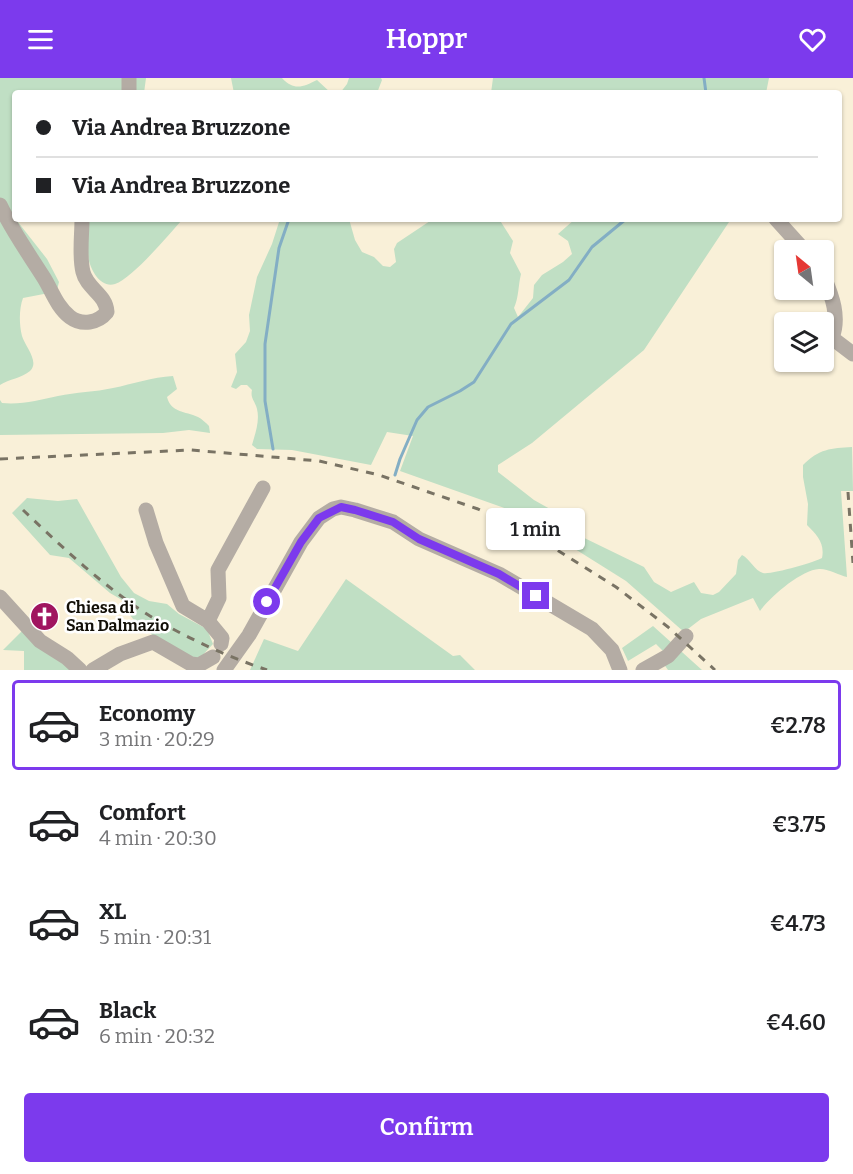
<!DOCTYPE html>
<html lang="en">
<head>
<meta charset="utf-8">
<style>
	body { margin:0; font-family:Bitter,serif; background:#f6f6f6; color:#202124; height:100vh; display:flex; flex-direction:column; font-size:22px; white-space:nowrap }
	* { box-sizing:border-box; margin:0 }
	p { font-size:20px; color:#757577 }
	.icon { flex:none; width:33px; height:33px; fill:none; stroke:currentColor; stroke-width:2; stroke-linecap:round; stroke-linejoin:round }
	.map { position:relative; height:592px; overflow:hidden }
	.sheet { display:flex; flex-direction:column; background:#fff; flex:1 }
	.sheet>* { flex:none }
	.top-card { position:absolute; left:12px; top:12px; width:830px; height:132px; border-radius:6px; box-shadow:0 2px 4px #0004; display:grid; align-content:center; height:132px; padding:0 24px; background:#fff }
	.needle { width:39px; rotate:331deg }
	.fabs { position:absolute; left:774px; top:162px; display:grid; gap:12px }
	.fabs a { display:grid; place-items:center; width:60px; height:60px; border-radius:6px; background:#fff; box-shadow:0 2px 4px #0004; font-size:30px }
	.end { position:absolute; width:27px; height:27px; margin:-14px; border:8px solid #7c3aed; background:#fff; box-shadow:0 0 0 3px #fff }
	.from { border-radius:50% }
	.bubble { position:absolute; height:42px; border-radius:6px; background:#fff; box-shadow:0 2px 4px #0004; font-size:20px; font-weight:600; line-height:42px; text-align:center }
	.top-card b { display:flex; align-items:center; gap:21px; height:57px; font-size:22px }
	.top-card b+b { border-top:2px solid #e0e0e0 }
	.top-card i { width:15px; height:15px; background:#202124 }
	ul { padding:10px 0 0; list-style:none }
	li { display:flex; align-items:center; gap:18px; height:90px; margin:0 12px 9px; padding:0 12px; border:3px solid transparent; border-radius:6px }
	li div { flex:1 }
	li b { display:block; font-size:22px }
	li em { font-style:normal; font-weight:600 }
	li.on { border-color:#7c3aed }
	li>.icon { width:54px; height:54px; stroke-width:1.5 }
	.cta { display:flex; gap:12px; margin-top:auto; padding:12px 24px }
	.cta a { flex:1; height:69px; border-radius:6px; background:#7c3aed; color:#fff; font-size:24px; font-weight:600; line-height:69px; text-align:center }
	header { display:flex; justify-content:space-between; align-items:center; height:78px; padding:0 24px; background:#7c3aed; color:#fff; font-size:27px; font-weight:600 }
	.map>svg:first-child { display:block }
	.green { fill:#c0dfc4 }
	.lines { fill:none; stroke-linecap:round; stroke-linejoin:round }
	.stream { stroke:#83aec4; stroke-width:3 }
	.minor { stroke:#b4aca4; stroke-width:15 }
	.rail { stroke:#797364; stroke-width:3; stroke-dasharray:8 8; stroke-linecap:butt }
	.route { stroke:#7c3aed; stroke-width:8 }
	.labels { text-anchor:middle; dominant-baseline:central; stroke-width:5; stroke-linejoin:round; paint-order:stroke }
	.poi-label { font-size:16px; font-weight:bold; fill:#120f07; stroke:#fff; text-anchor:start }
</style>
</head>
<body>
<header><svg class="icon" aria-label="menu" viewBox="0 0 24 24"><path d="M4 6h16M4 12h16M4 18h16"/></svg>Hoppr<svg class="icon" aria-label="heart" viewBox="0 0 24 24"><path d="M12 20l-8-8c-3-5 5-10 8-4 3-6 11-1 8 4z"/></svg></header>
<div class="map">
<svg width="853" height="592" viewBox="0 0 853 592">
	<rect width="100%" height="100%" fill="#f9f0d8"/>
	<path class="green" d="M 0,0 L 146,0 L 144,15 L 82,12 L 80,15 L 15,15 L 14,139 L 47,181 L 59,204 L 56,216 L 49,215 L 23,220 C 19,231 19,246 22,258 C 25,268 40,284 30,293 C 22,300 9,301 0,307 Z
		M 231,0 L 282,0 C 294,13 303,9 317,2 L 331,15 L 234,15 Z
		M 349,0 L 381,0 L 382,2 L 377,15 L 340,15 L 347,6 Z
		M 493,0 L 769,0 L 766,15 L 491,15 Z
		M 87,141 L 183,141 C 169,156 133,200 115,206 C 101,210 92,194 89,183 C 87,174 88,152 87,141 Z
		M 280,141 L 349,141 L 355,162 L 362,174 L 374,179 L 383,188 L 390,189 L 396,184 L 394,171 L 397,165 L 433,141 L 499,141 L 513,163 L 510,175 L 521,196 C 518,208 519,219 514,230 L 518,239 L 533,220 L 534,207 L 542,197 L 563,184 L 572,176 L 568,163 L 558,156 L 575,141 L 731,141 L 644,272 L 532,365 L 498,387 L 498,394 L 534,422 L 550,431 L 572,454 L 644,489 L 654,504 L 671,514 L 694,504 L 701,515 L 713,517 L 719,514 L 736,496 L 738,482 L 742,477 C 750,481 755,493 763,495 C 771,497 815,484 822,480 C 825,465 817,457 807,447 L 808,426 L 803,399 L 803,387 C 819,371 831,370 852,369 L 853,413 L 841,413 L 847,499 C 839,497 826,490 819,491 C 801,492 770,519 760,533 L 753,520 L 701,541 L 684,554 L 626,503 L 516,434 L 400,393 L 413,358 L 387,354 L 371,387 L 292,372 L 257,371 L 252,367 C 255,356 260,343 257,331 C 255,323 250,320 252,312 L 247,307 L 241,307 L 236,311 L 231,309 L 237,294 L 235,276 L 246,264 L 250,253 L 249,237 L 257,199 L 272,166 Z
		M 173,298 L 177,311 L 167,319 C 171,335 185,333 198,339 C 202,341 206,345 209,348 L 210,355 L 189,352 L 163,355 L 0,357 L 0,322 L 2,325 C 21,327 40,322 58,318 C 76,314 95,314 113,310 C 133,306 152,299 173,298 Z
		M 27,420 L 58,423 L 77,421 L 121,499 L 134,515 L 149,523 L 167,526 L 179,536 L 207,551 L 213,566 L 199,581 C 179,574 159,567 146,550 L 140,550 L 130,537 L 132,532 L 122,522 L 110,515 L 69,480 L 50,477 L 12,435 Z
		M 346,501 L 453,578 L 460,577 L 475,592 L 250,592 L 264,561 L 298,573 Z
		M 653,548 L 702,592 L 668,592 L 659,579 L 665,575 L 656,566 L 628,583 L 622,570 Z
		M 23,552 L 72,592 L 24,592 L 24,573 L 3,572 Z"/>
	<g class="lines">
		<path class="stream" d="M 704,0 L 706,15
			M 273,371 L 265,323 L 265,266 L 279,170 L 289,141
			M 395,397 L 400,381 L 417,342 L 428,329 L 460,313 L 474,304 L 511,246 L 569,202 L 592,169 L 626,141"/>
		<path class="minor" d="M 129,0 L 129,15
			M 0,127 C 12,153 29,176 44,200 C 52,213 57,229 70,239 C 82,248 98,245 107,234 C 106,216 87,211 83,194 C 79,178 82,158 82,141
			M 776,141 L 804,172
			M 824,199 C 832,218 840,239 832,260 L 853,276
			M 146,432 L 156,465 L 183,528 L 208,543 L 222,560 L 221,566
			M 0,519 L 40,563 L 67,580 L 80,592
			M 208,543 L 219,520 L 218,492 L 263,410
			M 93,592 L 120,576 L 153,564 L 191,586 L 199,587 L 213,579
			M 224,592 L 249,557 L 301,464 L 319,440 L 333,431 L 341,429 L 355,432 L 393,444 L 419,461 L 499,496 L 592,551 L 612,572 L 620,592
			M 643,592 L 668,578 L 686,558"/>
		<path class="rail" d="M 0,381 L 191,372 L 319,383 L 379,397 L 478,431 L 546,465 L 616,509 L 668,549 L 715,592
			M 848,414 L 853,485
			M 23,432 C 62,469 104,509 150,538 C 187,560 226,578 267,592"/>
	</g>
	<g class="lines">
		<path class="route" d="M 267,524 L 301,464 L 319,440 L 341,429 L 355,432 L 393,444 L 419,461 L 499,496 L 536,518"/>
	</g>
	<defs>
		<symbol id="church-disc" viewBox="-11 -11 22 22"><circle r="9.5" fill="#a01560" stroke="#fff"/><path d="M-1.2-6h2.4v3.5h3.3v2.4h-3.3V6h-2.4V-.1h-3.3v-2.4h3.3Z" fill="#fff"/></symbol>
	</defs>
	<g fill-rule="evenodd">
		<use href="#church-disc" x="28" y="522" width="33" height="33"/>
	</g>
	<g class="labels">
		<g class="poi-label">
			<text x="66" y="529">Chiesa di<tspan x="66" dy="18">San Dalmazio</tspan></text>
		</g>
	</g>
</svg>
<div class="fabs">
<a><svg class="needle" viewBox="-14 -14 28 28"><path d="M0-13l5 13h-10z" fill="#e53935"/><path d="M0 13l5-13h-10z" fill="#757577"/></svg></a>
<a><svg class="icon" aria-label="layers" viewBox="0 0 24 24"><path d="M12 4l9 5-9 5-9-5zM3 14l9 5 9-5"/></svg></a>
</div>
<i class="end from" style="left:267px;top:524px"></i>
<i class="end" style="left:536px;top:518px"></i>
<div class="bubble" style="left:486px;top:430px;width:99px">1 min</div>
<div class="top-card">
<b><i class="from"></i>Via Andrea Bruzzone</b>
<b><i></i>Via Andrea Bruzzone</b>
</div>
</div>
<section class="sheet">
<ul>
<li class="on"><svg class="icon" aria-label="car" viewBox="0 0 24 24"><path d="M5 17H2v-5l4-1 3-4h7l3 4 3 1v5h-3M9 17h6M6 11h13"/><circle cx="7" cy="17" r="2"/><circle cx="17" cy="17" r="2"/></svg><div><b>Economy</b><p>3 min · 20:29</p></div><em>€2.78</em></li>
<li><svg class="icon" aria-label="car" viewBox="0 0 24 24"><path d="M5 17H2v-5l4-1 3-4h7l3 4 3 1v5h-3M9 17h6M6 11h13"/><circle cx="7" cy="17" r="2"/><circle cx="17" cy="17" r="2"/></svg><div><b>Comfort</b><p>4 min · 20:30</p></div><em>€3.75</em></li>
<li><svg class="icon" aria-label="car" viewBox="0 0 24 24"><path d="M5 17H2v-5l4-1 3-4h7l3 4 3 1v5h-3M9 17h6M6 11h13"/><circle cx="7" cy="17" r="2"/><circle cx="17" cy="17" r="2"/></svg><div><b>XL</b><p>5 min · 20:31</p></div><em>€4.73</em></li>
<li><svg class="icon" aria-label="car" viewBox="0 0 24 24"><path d="M5 17H2v-5l4-1 3-4h7l3 4 3 1v5h-3M9 17h6M6 11h13"/><circle cx="7" cy="17" r="2"/><circle cx="17" cy="17" r="2"/></svg><div><b>Black</b><p>6 min · 20:32</p></div><em>€4.60</em></li>
</ul>
<div class="cta"><a>Confirm</a></div>
</section>
</body>
</html>
